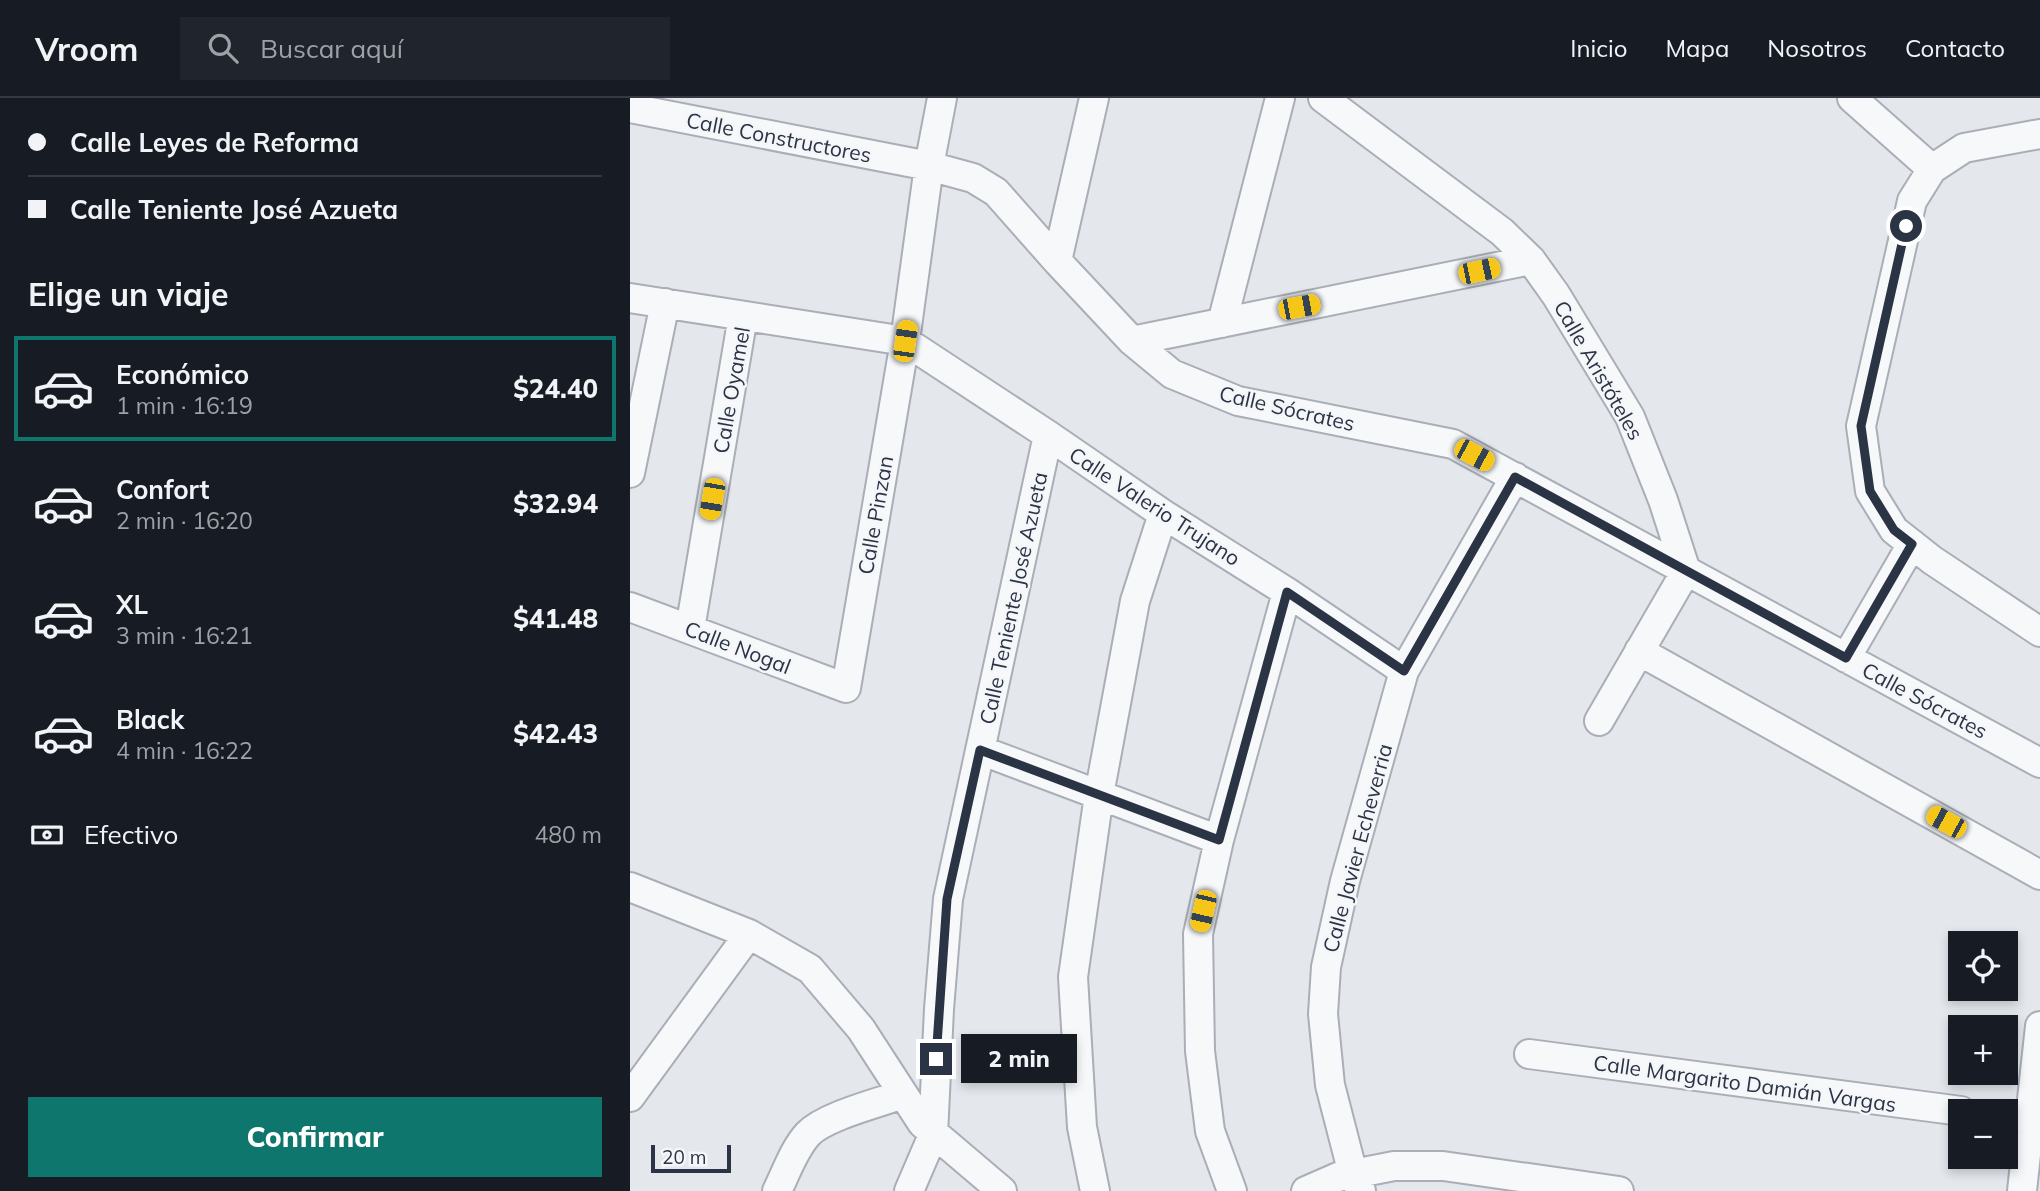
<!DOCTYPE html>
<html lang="es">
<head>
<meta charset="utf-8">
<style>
	body { margin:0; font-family:Mulish,sans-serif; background:#20242c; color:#f1f3f6; height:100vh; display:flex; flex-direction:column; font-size:26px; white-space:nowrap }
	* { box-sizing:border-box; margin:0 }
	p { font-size:23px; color:#9ea1a6 }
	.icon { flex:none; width:38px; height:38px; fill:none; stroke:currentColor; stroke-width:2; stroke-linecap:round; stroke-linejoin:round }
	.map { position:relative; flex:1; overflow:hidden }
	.sheet { display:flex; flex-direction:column; background:#171b24; width:630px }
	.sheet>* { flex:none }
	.banner { display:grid; align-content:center; height:154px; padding:0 28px; background:#171b24 }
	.fabs { position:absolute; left:1318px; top:833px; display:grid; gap:14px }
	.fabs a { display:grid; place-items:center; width:70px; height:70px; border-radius:0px; background:#171b24; box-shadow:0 4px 10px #0003; font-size:35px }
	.scale { position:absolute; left:21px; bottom:18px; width:80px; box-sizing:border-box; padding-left:7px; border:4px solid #2b3445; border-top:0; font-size:19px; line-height:24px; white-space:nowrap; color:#2b3445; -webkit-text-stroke:5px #f4f6f9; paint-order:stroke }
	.end { position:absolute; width:32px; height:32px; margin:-16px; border:9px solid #2b3445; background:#fff; box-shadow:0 0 0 4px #fff }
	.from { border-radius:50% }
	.bubble { position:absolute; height:49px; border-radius:0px; background:#171b24; box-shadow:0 4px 10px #0003; font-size:23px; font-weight:800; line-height:49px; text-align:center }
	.car { position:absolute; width:21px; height:42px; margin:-21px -10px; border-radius:9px; box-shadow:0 0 5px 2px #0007; background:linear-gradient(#f5c518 24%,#345 0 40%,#f5c518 0 76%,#345 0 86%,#f5c518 0) }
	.banner b { display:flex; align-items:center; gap:24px; height:66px; font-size:26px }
	.banner b+b { border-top:2px solid #363941 }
	.banner i { width:18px; height:18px; background:#f1f3f6 }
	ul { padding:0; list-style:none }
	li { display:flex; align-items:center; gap:21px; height:105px; margin:0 14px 10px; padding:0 14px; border:4px solid transparent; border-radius:0px }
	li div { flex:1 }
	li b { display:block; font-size:26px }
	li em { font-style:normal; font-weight:800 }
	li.selected { border-color:#0f766e }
	li>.icon { width:63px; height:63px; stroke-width:1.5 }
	h2 { padding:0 28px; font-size:32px; line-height:84px }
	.pay { display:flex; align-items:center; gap:18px; height:77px; padding:0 28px; font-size:26px }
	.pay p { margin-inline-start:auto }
	.cta { display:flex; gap:14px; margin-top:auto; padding:14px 28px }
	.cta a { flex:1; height:80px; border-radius:0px; background:#0f766e; color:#fff; font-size:28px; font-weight:800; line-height:80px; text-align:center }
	header { display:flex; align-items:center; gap:42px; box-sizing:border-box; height:98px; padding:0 35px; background:#171b24; border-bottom:2px solid #363941 }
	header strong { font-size:33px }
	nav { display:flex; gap:38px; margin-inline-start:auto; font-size:24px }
	.search { width:490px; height:63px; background:#20242c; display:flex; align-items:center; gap:18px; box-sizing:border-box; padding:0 24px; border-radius:0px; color:#9ea1a6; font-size:26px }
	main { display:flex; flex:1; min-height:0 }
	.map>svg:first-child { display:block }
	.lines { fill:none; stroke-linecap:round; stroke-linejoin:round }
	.minor-casing { stroke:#a9aeb7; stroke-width:32 }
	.minor { stroke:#f7f8fa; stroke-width:28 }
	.route { stroke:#2b3445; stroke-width:9 }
	.labels { text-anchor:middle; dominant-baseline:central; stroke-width:5; stroke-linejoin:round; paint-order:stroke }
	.street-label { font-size:21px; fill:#2b3445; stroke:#f4f6f9 }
</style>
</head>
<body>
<header>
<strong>Vroom</strong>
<div class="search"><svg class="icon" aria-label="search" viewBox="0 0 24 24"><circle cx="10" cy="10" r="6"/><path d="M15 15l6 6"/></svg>Buscar aquí</div>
<nav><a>Inicio</a><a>Mapa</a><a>Nosotros</a><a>Contacto</a></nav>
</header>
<main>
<section class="sheet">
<div class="banner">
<b><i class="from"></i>Calle Leyes de Reforma</b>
<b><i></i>Calle Teniente José Azueta</b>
</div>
<h2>Elige un viaje</h2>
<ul>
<li class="selected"><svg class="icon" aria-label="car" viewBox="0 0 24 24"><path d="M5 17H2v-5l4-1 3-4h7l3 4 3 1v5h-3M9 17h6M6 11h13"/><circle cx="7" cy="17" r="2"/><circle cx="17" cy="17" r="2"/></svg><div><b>Económico</b><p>1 min · 16:19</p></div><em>$24.40</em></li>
<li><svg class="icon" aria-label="car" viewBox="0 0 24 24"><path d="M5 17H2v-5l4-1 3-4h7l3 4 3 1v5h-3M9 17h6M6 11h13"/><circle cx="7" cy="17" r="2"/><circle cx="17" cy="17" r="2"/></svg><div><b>Confort</b><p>2 min · 16:20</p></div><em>$32.94</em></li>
<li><svg class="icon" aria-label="car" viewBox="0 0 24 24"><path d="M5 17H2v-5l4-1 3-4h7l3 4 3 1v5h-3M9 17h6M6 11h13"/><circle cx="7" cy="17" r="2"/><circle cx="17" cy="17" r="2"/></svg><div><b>XL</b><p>3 min · 16:21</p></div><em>$41.48</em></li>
<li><svg class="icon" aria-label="car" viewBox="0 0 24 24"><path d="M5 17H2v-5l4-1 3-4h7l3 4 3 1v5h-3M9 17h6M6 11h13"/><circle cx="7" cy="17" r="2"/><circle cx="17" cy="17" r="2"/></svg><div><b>Black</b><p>4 min · 16:22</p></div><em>$42.43</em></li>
</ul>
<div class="pay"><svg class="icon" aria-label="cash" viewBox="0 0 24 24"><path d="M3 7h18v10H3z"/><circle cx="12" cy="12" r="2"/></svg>Efectivo<p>480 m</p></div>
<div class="cta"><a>Confirmar</a></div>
</section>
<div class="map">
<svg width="1410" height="1093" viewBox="0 0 1410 1093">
	<rect width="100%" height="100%" fill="#e4e7ec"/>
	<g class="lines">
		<defs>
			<path id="minor" d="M 693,0 L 872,134 L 901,162 L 926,197 L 1000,319 L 1033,402 L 1056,473 L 969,623
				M 1222,0 L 1302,71
				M 0,10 L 299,68 L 343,80 L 366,94 L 427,163 L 502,243 L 542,276 L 608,303 L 823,346 L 1410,665
				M 1410,36 L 1334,50 L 1302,71 L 1282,103 L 1231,328 L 1240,393 L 1264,432 L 1302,462 L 1410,534
				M 427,163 L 464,0
				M 0,200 L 275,243 L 418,337 L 533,416 L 657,494 L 774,573
				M 592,225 L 650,0
				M 502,243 L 901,162
				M 0,375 L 35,205
				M 0,509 L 216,590 L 275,243 L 299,68 L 312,0
				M 60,531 L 113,218
				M 1009,553 L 1410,777
				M 1216,560 L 1282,446
				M 350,652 L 589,742
				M 0,789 L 119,836 L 180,871 L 231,931 L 292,1025 L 372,1093
				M 899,956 L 1331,1013
				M 0,999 L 119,836
				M 1376,1019 L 1400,1022
				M 147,1093 C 156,1075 164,1051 178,1036 C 195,1018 249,1005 273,996
				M 279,1093 L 303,1037 L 309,911 L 318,801 L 418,337
				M 465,1093 L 452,1029 L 443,879 L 469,697 L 505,503 L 533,416
				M 602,1093 L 580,1033 L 570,953 L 568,836 L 589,742 L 657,494
				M 676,1093 L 708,1079 L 764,1068 L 813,1068 L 989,1093
				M 731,1093 L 723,1076 L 700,987 L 693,916 L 696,869 L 715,783 L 774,573 L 885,379
				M 1392,1093 L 1410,928"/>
		</defs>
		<use href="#minor" class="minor-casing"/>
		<use href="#minor" class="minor"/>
	</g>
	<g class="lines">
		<path class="route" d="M 306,961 L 317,801 L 350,652 L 589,742 L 657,494 L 774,573 L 885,379 L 1216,560 L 1282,446 L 1264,432 L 1240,393 L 1231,328 L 1276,128"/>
	</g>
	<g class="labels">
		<g class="street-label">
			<text transform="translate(149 39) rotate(11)">Calle Constructores</text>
			<text transform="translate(969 272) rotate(60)">Calle Aristóteles</text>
			<text transform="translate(101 292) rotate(-80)">Calle Oyamel</text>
			<text transform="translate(657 310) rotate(13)">Calle Sócrates</text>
			<text transform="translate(525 408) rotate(33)">Calle Valerio Trujano</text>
			<text transform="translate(245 417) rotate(-80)">Calle Pinzan</text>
			<text transform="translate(383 500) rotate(-78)">Calle Teniente José Azueta</text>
			<text transform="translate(108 549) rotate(21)">Calle Nogal</text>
			<text transform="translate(1295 602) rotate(28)">Calle Sócrates</text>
			<text transform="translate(727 750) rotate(-75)">Calle Javier Echeverria</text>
			<text transform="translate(1115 985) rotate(8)">Calle Margarito Damián Vargas</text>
		</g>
	</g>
</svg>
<div class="fabs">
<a><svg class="icon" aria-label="locate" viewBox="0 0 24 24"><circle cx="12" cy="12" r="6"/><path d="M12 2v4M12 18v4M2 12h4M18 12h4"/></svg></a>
<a>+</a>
<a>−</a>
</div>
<div class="scale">20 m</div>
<i class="end from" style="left:1276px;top:128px"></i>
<i class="end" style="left:306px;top:961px"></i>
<div class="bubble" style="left:331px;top:936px;width:116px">2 min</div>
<i class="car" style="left:849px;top:173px;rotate:78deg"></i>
<i class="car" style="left:669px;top:209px;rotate:79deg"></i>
<i class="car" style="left:275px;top:243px;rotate:8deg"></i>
<i class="car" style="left:844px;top:357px;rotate:118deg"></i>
<i class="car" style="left:82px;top:401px;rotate:190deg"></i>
<i class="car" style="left:1316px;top:724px;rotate:299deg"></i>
<i class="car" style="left:573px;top:813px;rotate:193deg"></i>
</div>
</main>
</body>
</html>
